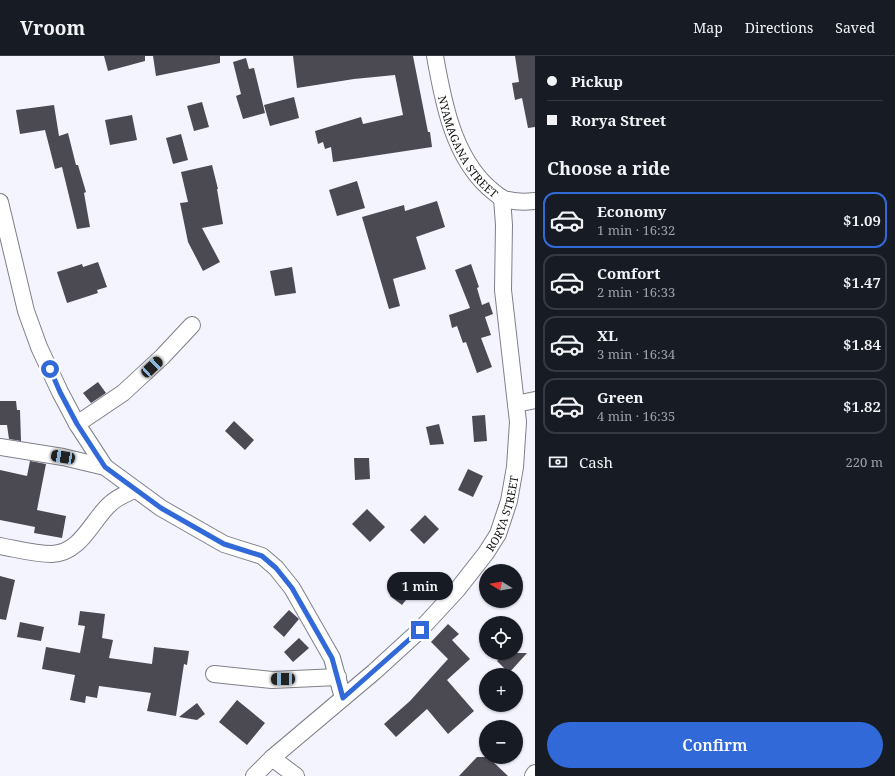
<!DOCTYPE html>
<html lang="en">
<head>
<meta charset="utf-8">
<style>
	body { margin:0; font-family:"Noto Serif",serif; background:#20242c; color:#f1f3f6; height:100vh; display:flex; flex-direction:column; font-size:15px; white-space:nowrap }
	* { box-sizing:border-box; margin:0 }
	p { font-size:13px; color:#9ea1a6 }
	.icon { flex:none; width:22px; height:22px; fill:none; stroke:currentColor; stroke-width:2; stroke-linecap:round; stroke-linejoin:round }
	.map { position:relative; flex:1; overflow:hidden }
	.panel { display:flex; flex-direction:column; background:#171b24; width:360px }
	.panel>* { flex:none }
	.banner { display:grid; align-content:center; height:88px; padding:0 12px; background:#171b24 }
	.needle { width:26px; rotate:281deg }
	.fabs { position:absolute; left:479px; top:508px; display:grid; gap:8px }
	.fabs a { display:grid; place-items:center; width:44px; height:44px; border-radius:50%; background:#171b24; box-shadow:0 1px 3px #0004; font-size:20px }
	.end { position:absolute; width:18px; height:18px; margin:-9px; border:5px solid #3269d8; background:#fff; box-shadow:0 0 0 2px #fff }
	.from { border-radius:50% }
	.bubble { position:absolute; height:28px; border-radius:14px; background:#171b24; box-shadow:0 1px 3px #0004; font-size:13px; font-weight:600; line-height:28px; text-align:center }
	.car { position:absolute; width:12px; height:24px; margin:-12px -6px; border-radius:5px; box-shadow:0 0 3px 1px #0007; background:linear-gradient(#222 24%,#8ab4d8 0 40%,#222 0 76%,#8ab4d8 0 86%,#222 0) }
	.banner b { display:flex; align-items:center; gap:14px; height:38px; font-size:15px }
	.banner b+b { border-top:1px solid #363941 }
	.banner i { width:10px; height:10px; background:#f1f3f6 }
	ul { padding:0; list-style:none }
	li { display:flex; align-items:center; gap:12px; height:56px; margin:0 8px 6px; padding:0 4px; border:2px solid #363941; border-radius:12px }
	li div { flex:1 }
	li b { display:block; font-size:15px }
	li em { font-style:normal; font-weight:600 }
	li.current { border-color:#3269d8 }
	li>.icon { width:36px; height:36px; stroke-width:1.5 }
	h2 { padding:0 12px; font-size:18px; line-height:48px }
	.pay { display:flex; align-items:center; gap:10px; height:44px; padding:0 12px; font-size:15px }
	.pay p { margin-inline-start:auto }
	.cta { display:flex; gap:8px; margin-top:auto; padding:8px 12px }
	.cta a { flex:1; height:46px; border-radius:24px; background:#3269d8; color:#fff; font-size:16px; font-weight:600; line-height:46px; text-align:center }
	header { display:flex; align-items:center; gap:24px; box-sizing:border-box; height:56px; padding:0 20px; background:#171b24; border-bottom:1px solid #363941 }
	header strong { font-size:19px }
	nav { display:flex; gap:22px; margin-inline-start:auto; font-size:14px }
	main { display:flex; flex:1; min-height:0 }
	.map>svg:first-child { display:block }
	.building { fill:#4b4a53 }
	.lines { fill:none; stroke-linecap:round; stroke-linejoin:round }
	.street-casing { stroke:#7f7f88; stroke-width:18 }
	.street { stroke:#fff; stroke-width:16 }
	.route { stroke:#3269d8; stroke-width:5 }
	.labels { text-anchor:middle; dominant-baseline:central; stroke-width:4; stroke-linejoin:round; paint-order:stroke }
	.street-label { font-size:11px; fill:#0d0d10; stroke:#f4f4ff }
</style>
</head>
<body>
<header>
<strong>Vroom</strong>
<nav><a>Map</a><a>Directions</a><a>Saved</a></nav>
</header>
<main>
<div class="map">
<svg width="535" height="720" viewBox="0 0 535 720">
	<rect width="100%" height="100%" fill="#f4f4ff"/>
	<path class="building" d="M 104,0 L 145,0 L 145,5 L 108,15 Z
		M 153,0 L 220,0 L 220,7 L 156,20 Z
		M 293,0 L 413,0 L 428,76 L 430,76 L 432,91 L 333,106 L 331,91 L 325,93 L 323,86 L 318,88 L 315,75 L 361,61 L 363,68 L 403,59 L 395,19 L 354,23 L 297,32 Z
		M 515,0 L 535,0 L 535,71 L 528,72 L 522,42 L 515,44 L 512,27 L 519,26 Z
		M 246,2 L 249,13 L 254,12 L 265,57 L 243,63 L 236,40 L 241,38 L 233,6 Z
		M 294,41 L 299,62 L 270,70 L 264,49 Z
		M 202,46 L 209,71 L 194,75 L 187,50 Z
		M 54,49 L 59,80 L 68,77 L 76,109 L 78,109 L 86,136 L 84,137 L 90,171 L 77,173 L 62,111 L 55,113 L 45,74 L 20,78 L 16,54 Z
		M 132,59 L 137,84 L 110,89 L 105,64 Z
		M 181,78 L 188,104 L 173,108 L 166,82 Z
		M 212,109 L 218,133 L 217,133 L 223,168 L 202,172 L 220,206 L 203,215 L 188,186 L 180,147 L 188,146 L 181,116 Z
		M 357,125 L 365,152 L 337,160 L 329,134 Z
		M 437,145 L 445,171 L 416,181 L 426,213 L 393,223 L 400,250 L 389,253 L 362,161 L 404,149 L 405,155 Z
		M 98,206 L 107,231 L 97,234 L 98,237 L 67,247 L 57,216 L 82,208 L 83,211 Z
		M 471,208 L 479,231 L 477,232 L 482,249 L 489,246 L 493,258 L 485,261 L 491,279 L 481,282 L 492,311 L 477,317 L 466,286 L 463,287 L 457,270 L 452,272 L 449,259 L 470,252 L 455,214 Z
		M 292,211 L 296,237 L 275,240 L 270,215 Z
		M 98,326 L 106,337 L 91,347 L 83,337 Z
		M 0,345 L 16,345 L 17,354 L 20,354 L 21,385 L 9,383 L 7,369 L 0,369 Z
		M 485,359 L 487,385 L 474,386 L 472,360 Z
		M 234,365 L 254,384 L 245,394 L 225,375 Z
		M 439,368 L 444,388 L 430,389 L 426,371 Z
		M 354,402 L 369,402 L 370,423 L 355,424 Z
		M 30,405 L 46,408 L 37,454 L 66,460 L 62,482 L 34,477 L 35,471 L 0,464 L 0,414 L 27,420 Z
		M 468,413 L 483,420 L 473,441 L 458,434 Z
		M 367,453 L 385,471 L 370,486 L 352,468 Z
		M 425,459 L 439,473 L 424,488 L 410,474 Z
		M 0,520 L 15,524 L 6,564 L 0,563 Z
		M 405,522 L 416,531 L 402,549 L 390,540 Z
		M 289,554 L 299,563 L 284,581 L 273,571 Z
		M 80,555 L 105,558 L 102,582 L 113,584 L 109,602 L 152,608 L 154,591 L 189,595 L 187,609 L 184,608 L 176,660 L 147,655 L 151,637 L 99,630 L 97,642 L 86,640 L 85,647 L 70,644 L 75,619 L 42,613 L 46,591 L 80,597 L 85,570 L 78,569 Z
		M 20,566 L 44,571 L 41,585 L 17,581 Z
		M 448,568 L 459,578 L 452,584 L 470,603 L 447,624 L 474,655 L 448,678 L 427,653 L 396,681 L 384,668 L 410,645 L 448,603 L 431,586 Z
		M 299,582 L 309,592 L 293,606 L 284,596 Z
		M 505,597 L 527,597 L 509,617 L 497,605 Z
		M 237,644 L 265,667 L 247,689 L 219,666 Z
		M 197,647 L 205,658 L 197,664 L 179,661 Z
		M 477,701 L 488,701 L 508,720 L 459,720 Z"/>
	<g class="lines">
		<defs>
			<g id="street">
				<path id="s1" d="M 435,0 C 443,45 453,100 489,132 C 494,136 499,141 504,143 C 513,146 525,146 535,145"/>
				<path d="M 0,146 L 26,255 L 39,291 L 60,336 L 77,368 L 105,411 L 161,452 L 224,488 L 262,500 L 276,512 L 292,532 L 332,602 L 343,642"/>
				<path d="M 516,348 L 535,344"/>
				<path d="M 77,368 L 123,337 L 162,301 L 192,269"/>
				<path d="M 0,391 L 63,401 L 105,411"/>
				<path d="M 0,490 C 17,493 34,498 52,498 C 81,497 92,464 110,448 C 117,441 126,438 134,434"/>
				<path d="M 214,618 L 272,624 L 338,621"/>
				<path d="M 272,702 L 296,720"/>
				<path id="s2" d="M 254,720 L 272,702 L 374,616 L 420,574 L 457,534 L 486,497 L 498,478 L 509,445 L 515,411 L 518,366 L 503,234 L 504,169 L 502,142"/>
				<path d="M 533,720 L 535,717"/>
			</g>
		</defs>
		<use href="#street" class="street-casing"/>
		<use href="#street" class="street"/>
	</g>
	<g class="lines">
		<path class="route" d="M 50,313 L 60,336 L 77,368 L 105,411 L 161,452 L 224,488 L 262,500 L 276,512 L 292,532 L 332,602 L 343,642 L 420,574"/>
	</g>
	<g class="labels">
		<g class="street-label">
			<text stroke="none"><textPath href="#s1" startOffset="98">NYAMAGANA STREET</textPath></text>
			<text stroke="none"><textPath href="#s2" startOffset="366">RORYA STREET</textPath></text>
		</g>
	</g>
</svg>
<div class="fabs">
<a><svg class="needle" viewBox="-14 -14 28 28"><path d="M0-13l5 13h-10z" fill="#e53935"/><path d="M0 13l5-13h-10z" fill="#9ea1a6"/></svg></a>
<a><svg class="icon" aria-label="locate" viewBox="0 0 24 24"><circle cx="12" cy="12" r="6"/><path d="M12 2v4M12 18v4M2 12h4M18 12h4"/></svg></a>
<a>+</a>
<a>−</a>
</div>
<i class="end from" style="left:50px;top:313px"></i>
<i class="end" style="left:420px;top:574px"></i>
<div class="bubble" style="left:387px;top:516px;width:66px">1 min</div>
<i class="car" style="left:152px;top:311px;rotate:47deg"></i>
<i class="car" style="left:63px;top:401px;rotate:279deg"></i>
<i class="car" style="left:283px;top:623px;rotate:269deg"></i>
</div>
<section class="panel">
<div class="banner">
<b><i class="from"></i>Pickup</b>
<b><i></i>Rorya Street</b>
</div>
<h2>Choose a ride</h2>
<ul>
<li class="current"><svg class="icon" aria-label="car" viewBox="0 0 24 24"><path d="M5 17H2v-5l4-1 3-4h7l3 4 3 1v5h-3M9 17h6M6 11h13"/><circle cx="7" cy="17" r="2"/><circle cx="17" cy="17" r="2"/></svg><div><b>Economy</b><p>1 min · 16:32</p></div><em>$1.09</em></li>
<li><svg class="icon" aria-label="car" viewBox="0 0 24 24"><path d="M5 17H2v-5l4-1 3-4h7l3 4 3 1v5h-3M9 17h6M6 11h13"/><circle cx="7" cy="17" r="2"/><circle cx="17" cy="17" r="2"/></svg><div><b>Comfort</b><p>2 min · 16:33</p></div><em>$1.47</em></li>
<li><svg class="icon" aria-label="car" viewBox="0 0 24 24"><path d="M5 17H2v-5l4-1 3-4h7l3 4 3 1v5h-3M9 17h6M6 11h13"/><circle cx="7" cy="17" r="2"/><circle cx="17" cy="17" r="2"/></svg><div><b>XL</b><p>3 min · 16:34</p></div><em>$1.84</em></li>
<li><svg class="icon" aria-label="car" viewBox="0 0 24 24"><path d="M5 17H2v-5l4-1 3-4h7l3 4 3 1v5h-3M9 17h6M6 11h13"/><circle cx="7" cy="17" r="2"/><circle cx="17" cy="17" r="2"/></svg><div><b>Green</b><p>4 min · 16:35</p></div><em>$1.82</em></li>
</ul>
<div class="pay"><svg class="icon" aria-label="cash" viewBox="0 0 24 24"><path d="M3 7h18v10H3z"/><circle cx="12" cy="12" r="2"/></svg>Cash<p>220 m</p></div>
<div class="cta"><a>Confirm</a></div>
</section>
</main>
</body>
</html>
